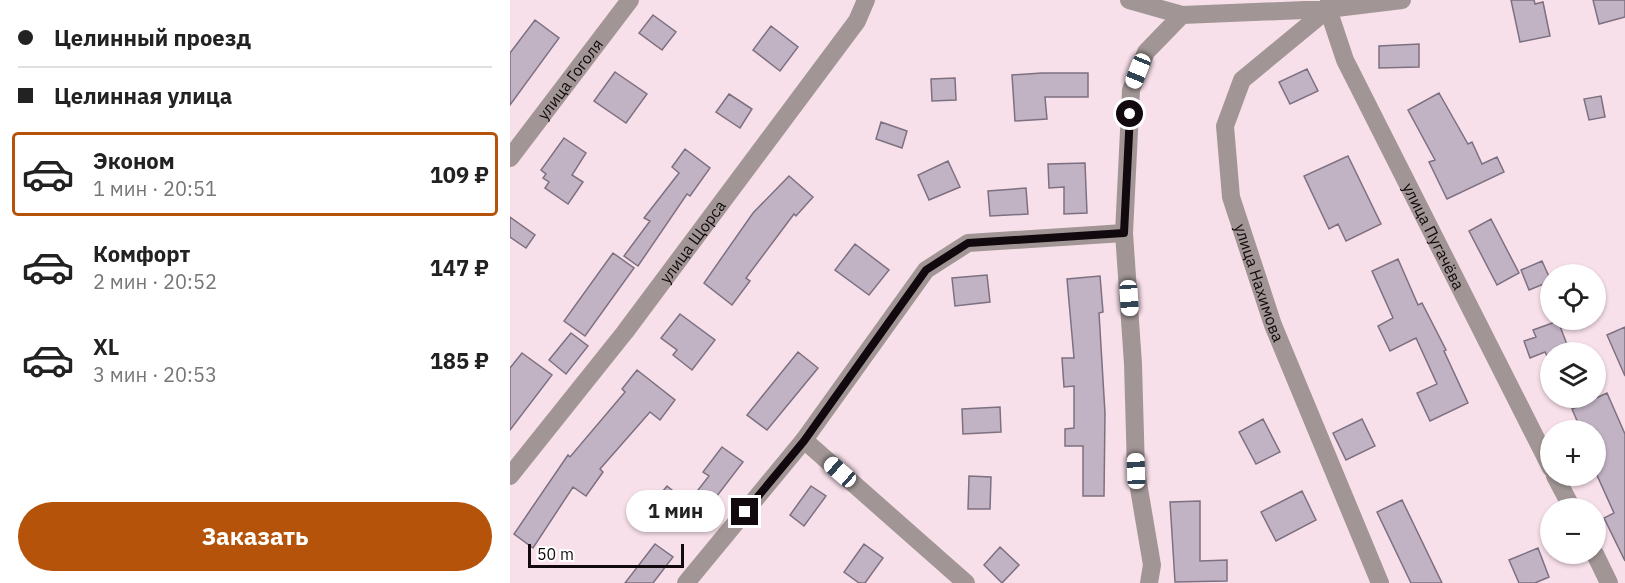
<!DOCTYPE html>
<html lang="ru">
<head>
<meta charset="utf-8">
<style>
	body { margin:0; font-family:"IBM Plex Sans",sans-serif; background:#f2f2f2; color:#222; height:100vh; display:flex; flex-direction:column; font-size:22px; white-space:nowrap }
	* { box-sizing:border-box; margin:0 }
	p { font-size:20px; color:#767676 }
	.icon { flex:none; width:33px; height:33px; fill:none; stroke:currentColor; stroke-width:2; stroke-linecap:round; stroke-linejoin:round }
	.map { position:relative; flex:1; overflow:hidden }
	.panel { display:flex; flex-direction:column; background:#fff; width:510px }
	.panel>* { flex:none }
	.top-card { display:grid; align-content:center; height:132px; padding:0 18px; background:#fff }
	.fabs { position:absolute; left:1030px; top:264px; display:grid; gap:12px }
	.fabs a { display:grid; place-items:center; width:66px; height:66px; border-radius:50%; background:#fff; box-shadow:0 2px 4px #0004; font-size:30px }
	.scale { position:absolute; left:18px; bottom:15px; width:156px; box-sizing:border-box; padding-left:6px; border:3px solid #11090d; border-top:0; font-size:16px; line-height:21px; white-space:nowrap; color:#11090d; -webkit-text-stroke:4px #fff; paint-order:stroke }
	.end { position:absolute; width:27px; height:27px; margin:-14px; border:8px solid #11090d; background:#fff; box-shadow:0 0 0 3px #fff }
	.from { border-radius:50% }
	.bubble { position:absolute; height:42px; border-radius:21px; background:#fff; box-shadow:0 2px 4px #0004; font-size:20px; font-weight:700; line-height:42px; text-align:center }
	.car { position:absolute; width:18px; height:36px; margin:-18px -9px; border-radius:8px; box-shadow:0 0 4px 2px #0007; background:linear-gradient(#fff 24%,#345 0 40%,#fff 0 76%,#345 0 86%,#fff 0) }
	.top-card b { display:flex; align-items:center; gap:21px; height:57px; font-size:22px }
	.top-card b+b { border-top:2px solid #e0e0e0 }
	.top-card i { width:15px; height:15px; background:#222 }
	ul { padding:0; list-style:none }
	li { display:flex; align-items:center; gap:18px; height:84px; margin:0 12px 9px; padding:0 6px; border:3px solid transparent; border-radius:6px }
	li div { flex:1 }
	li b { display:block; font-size:22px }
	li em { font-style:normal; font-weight:700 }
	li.active { border-color:#b45309 }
	li>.icon { width:54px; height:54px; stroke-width:1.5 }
	.cta { display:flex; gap:12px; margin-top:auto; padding:12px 18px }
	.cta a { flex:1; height:69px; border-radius:36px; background:#b45309; color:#fff; font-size:24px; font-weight:700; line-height:69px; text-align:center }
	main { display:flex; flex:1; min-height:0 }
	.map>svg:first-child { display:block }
	.building { fill:#c1b2c4; stroke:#7d7080; stroke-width:1.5 }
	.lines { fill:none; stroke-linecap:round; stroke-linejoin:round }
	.minor { stroke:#a19695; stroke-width:18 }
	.route { stroke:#11090d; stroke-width:8 }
	.labels { text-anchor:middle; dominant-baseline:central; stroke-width:4.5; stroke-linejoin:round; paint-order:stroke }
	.street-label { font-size:16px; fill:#11090d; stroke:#fff }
</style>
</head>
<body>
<main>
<section class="panel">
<div class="top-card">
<b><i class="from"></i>Целинный проезд</b>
<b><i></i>Целинная улица</b>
</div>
<ul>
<li class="active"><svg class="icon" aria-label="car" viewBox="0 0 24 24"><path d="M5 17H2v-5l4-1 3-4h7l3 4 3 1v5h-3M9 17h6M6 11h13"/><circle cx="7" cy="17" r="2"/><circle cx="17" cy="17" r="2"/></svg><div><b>Эконом</b><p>1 мин · 20:51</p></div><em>109 ₽</em></li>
<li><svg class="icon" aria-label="car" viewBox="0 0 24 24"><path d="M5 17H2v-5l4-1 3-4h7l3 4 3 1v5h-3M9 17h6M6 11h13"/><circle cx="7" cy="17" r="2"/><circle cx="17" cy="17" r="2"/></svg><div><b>Комфорт</b><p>2 мин · 20:52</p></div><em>147 ₽</em></li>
<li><svg class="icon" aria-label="car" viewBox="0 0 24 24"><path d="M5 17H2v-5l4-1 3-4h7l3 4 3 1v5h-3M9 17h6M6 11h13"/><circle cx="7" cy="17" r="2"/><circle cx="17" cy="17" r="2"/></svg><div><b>XL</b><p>3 мин · 20:53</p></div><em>185 ₽</em></li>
</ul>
<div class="cta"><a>Заказать</a></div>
</section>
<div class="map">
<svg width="1115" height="583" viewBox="0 0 1115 583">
	<rect width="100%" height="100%" fill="#f8e0ea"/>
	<path class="building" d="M 1001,0 L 1024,0 L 1025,4 L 1033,2 L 1040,36 L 1010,42 Z
		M 1083,0 L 1115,0 L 1115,17 L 1089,24 Z
		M 143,15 L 166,32 L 152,50 L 129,33 Z
		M 25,20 L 49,38 L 0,105 L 0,53 Z
		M 261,26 L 288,47 L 270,71 L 243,50 Z
		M 909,44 L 909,67 L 869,68 L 869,46 Z
		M 797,69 L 808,91 L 780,104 L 769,82 Z
		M 105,72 L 137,94 L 116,123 L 84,101 Z
		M 532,73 L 578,73 L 578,97 L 535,97 L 537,119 L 505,121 L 502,75 Z
		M 445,78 L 446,100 L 422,101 L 421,79 Z
		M 929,93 L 958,144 L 962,142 L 972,164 L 987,157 L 994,172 L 937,199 L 919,162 L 925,160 L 898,110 Z
		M 219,94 L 242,109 L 230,128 L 206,112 Z
		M 1091,96 L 1095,117 L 1079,120 L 1074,99 Z
		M 371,122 L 397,131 L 392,148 L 366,139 Z
		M 54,138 L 76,153 L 62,175 L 73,182 L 58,204 L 35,188 L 39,182 L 33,178 L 36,174 L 31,170 Z
		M 175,149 L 200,168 L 180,196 L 177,194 L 128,266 L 114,256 L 140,221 L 134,218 L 169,173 L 162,167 Z
		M 838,156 L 871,224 L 836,241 L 828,224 L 819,229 L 794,176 Z
		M 438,161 L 450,187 L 419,200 L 408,175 Z
		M 575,163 L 577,213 L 554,214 L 554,187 L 539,188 L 538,164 Z
		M 279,176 L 303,197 L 286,216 L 284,214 L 236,278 L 240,281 L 222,305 L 194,283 L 243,213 Z
		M 516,188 L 518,214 L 480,216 L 478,191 Z
		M 0,217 L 25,235 L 16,248 L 0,237 Z
		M 981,219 L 1009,273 L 987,285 L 959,231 Z
		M 345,244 L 379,270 L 359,295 L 325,270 Z
		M 103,253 L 124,268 L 75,336 L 54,321 Z
		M 888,259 L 908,305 L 912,303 L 936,350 L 934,351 L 958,403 L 920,421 L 907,393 L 927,384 L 906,338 L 880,351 L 868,326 L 883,318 L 862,271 Z
		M 1032,261 L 1041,281 L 1019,290 L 1011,270 Z
		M 477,275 L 480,302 L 445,306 L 442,278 Z
		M 590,276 L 593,312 L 589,313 L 595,413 L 594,496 L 573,496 L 573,446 L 555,446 L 555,429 L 564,428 L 564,386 L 554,387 L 552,358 L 564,358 L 557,279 Z
		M 170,314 L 205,340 L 182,370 L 163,355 L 167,350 L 151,338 Z
		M 1048,321 L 1058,347 L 1037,356 L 1035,352 L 1020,358 L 1014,341 L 1026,337 L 1023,330 Z
		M 1115,327 L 1115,376 L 1097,335 Z
		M 61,333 L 78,346 L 56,374 L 39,360 Z
		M 288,352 L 308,368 L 257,430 L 237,415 Z
		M 12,353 L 42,375 L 0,430 L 0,368 Z
		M 127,370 L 165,400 L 150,420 L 140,412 L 90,469 L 93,472 L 76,496 L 63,487 L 23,548 L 4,534 L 58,455 L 60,457 L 115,392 L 112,389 Z
		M 1097,393 L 1115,434 L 1115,561 L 1094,518 L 1104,513 L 1086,473 L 1086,430 L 1071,430 L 1062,409 Z
		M 490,407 L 491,432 L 453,434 L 452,409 Z
		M 753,419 L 770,452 L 746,464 L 729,432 Z
		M 852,419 L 865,446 L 836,460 L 823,433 Z
		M 212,447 L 233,462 L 180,531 L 144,502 L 157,486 L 178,503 L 199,476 L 193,472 Z
		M 459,476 L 481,477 L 480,509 L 458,509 Z
		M 301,486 L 316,496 L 294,526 L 280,515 Z
		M 792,491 L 806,520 L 766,541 L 751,512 Z
		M 892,500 L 932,583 L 901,583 L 867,512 Z
		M 690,501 L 690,561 L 717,560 L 717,581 L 665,582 L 660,502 Z
		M 145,544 L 163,557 L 143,583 L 115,583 Z
		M 354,544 L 373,558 L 355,583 L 349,583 L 334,572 Z
		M 490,547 L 509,565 L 492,583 L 474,565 Z
		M 1028,548 L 1039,577 L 1025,583 L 1009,583 L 999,560 Z"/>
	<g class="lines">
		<g class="minor">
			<path d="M 619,0 L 672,15 L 818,9 L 892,0"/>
			<path id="s1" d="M 819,0 L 818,9 L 835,60 L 1041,468"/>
			<path id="s2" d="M 818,9 L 732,80 L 715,126 L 721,197 L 763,325 L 870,583"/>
			<path id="s3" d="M 0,158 L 120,0"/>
			<path d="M 294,440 L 456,583"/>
			<path id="s4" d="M 0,476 L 115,332 L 347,21 L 356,0"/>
			<path d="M 1045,476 L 1062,508"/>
			<path d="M 1085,554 L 1099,583"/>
			<path d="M 176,583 L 294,440 L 416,270 L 458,243 L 614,233"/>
			<path d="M 639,583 L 642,565 L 626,471 L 623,364 L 614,233 L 621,90 L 636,52 L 672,15"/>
		</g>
	</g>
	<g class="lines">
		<path class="route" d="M 235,512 L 294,441 L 416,270 L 458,243 L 614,233 L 620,114"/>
	</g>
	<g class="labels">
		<g class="street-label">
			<text stroke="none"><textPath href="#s3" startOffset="99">улица Гоголя</textPath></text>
			<text stroke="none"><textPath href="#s1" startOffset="260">улица Пугачёва</textPath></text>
			<text stroke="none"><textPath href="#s4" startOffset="297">улица Щорса</textPath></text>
			<text stroke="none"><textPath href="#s2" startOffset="322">улица Нахимова</textPath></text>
		</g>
	</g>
</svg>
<div class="fabs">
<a><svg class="icon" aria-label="locate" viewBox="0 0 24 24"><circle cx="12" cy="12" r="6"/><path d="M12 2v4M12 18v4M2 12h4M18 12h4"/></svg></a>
<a><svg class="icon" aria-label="layers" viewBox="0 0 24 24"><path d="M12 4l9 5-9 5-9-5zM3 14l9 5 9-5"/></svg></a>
<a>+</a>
<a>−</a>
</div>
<div class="scale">50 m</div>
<i class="end from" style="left:620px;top:114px"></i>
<i class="end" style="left:235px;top:512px"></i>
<div class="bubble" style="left:116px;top:490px;width:99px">1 мин</div>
<i class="car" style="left:628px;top:71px;rotate:202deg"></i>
<i class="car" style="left:619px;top:298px;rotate:176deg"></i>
<i class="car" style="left:626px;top:471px;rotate:358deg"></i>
<i class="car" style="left:330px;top:472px;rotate:311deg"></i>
</div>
</main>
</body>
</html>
